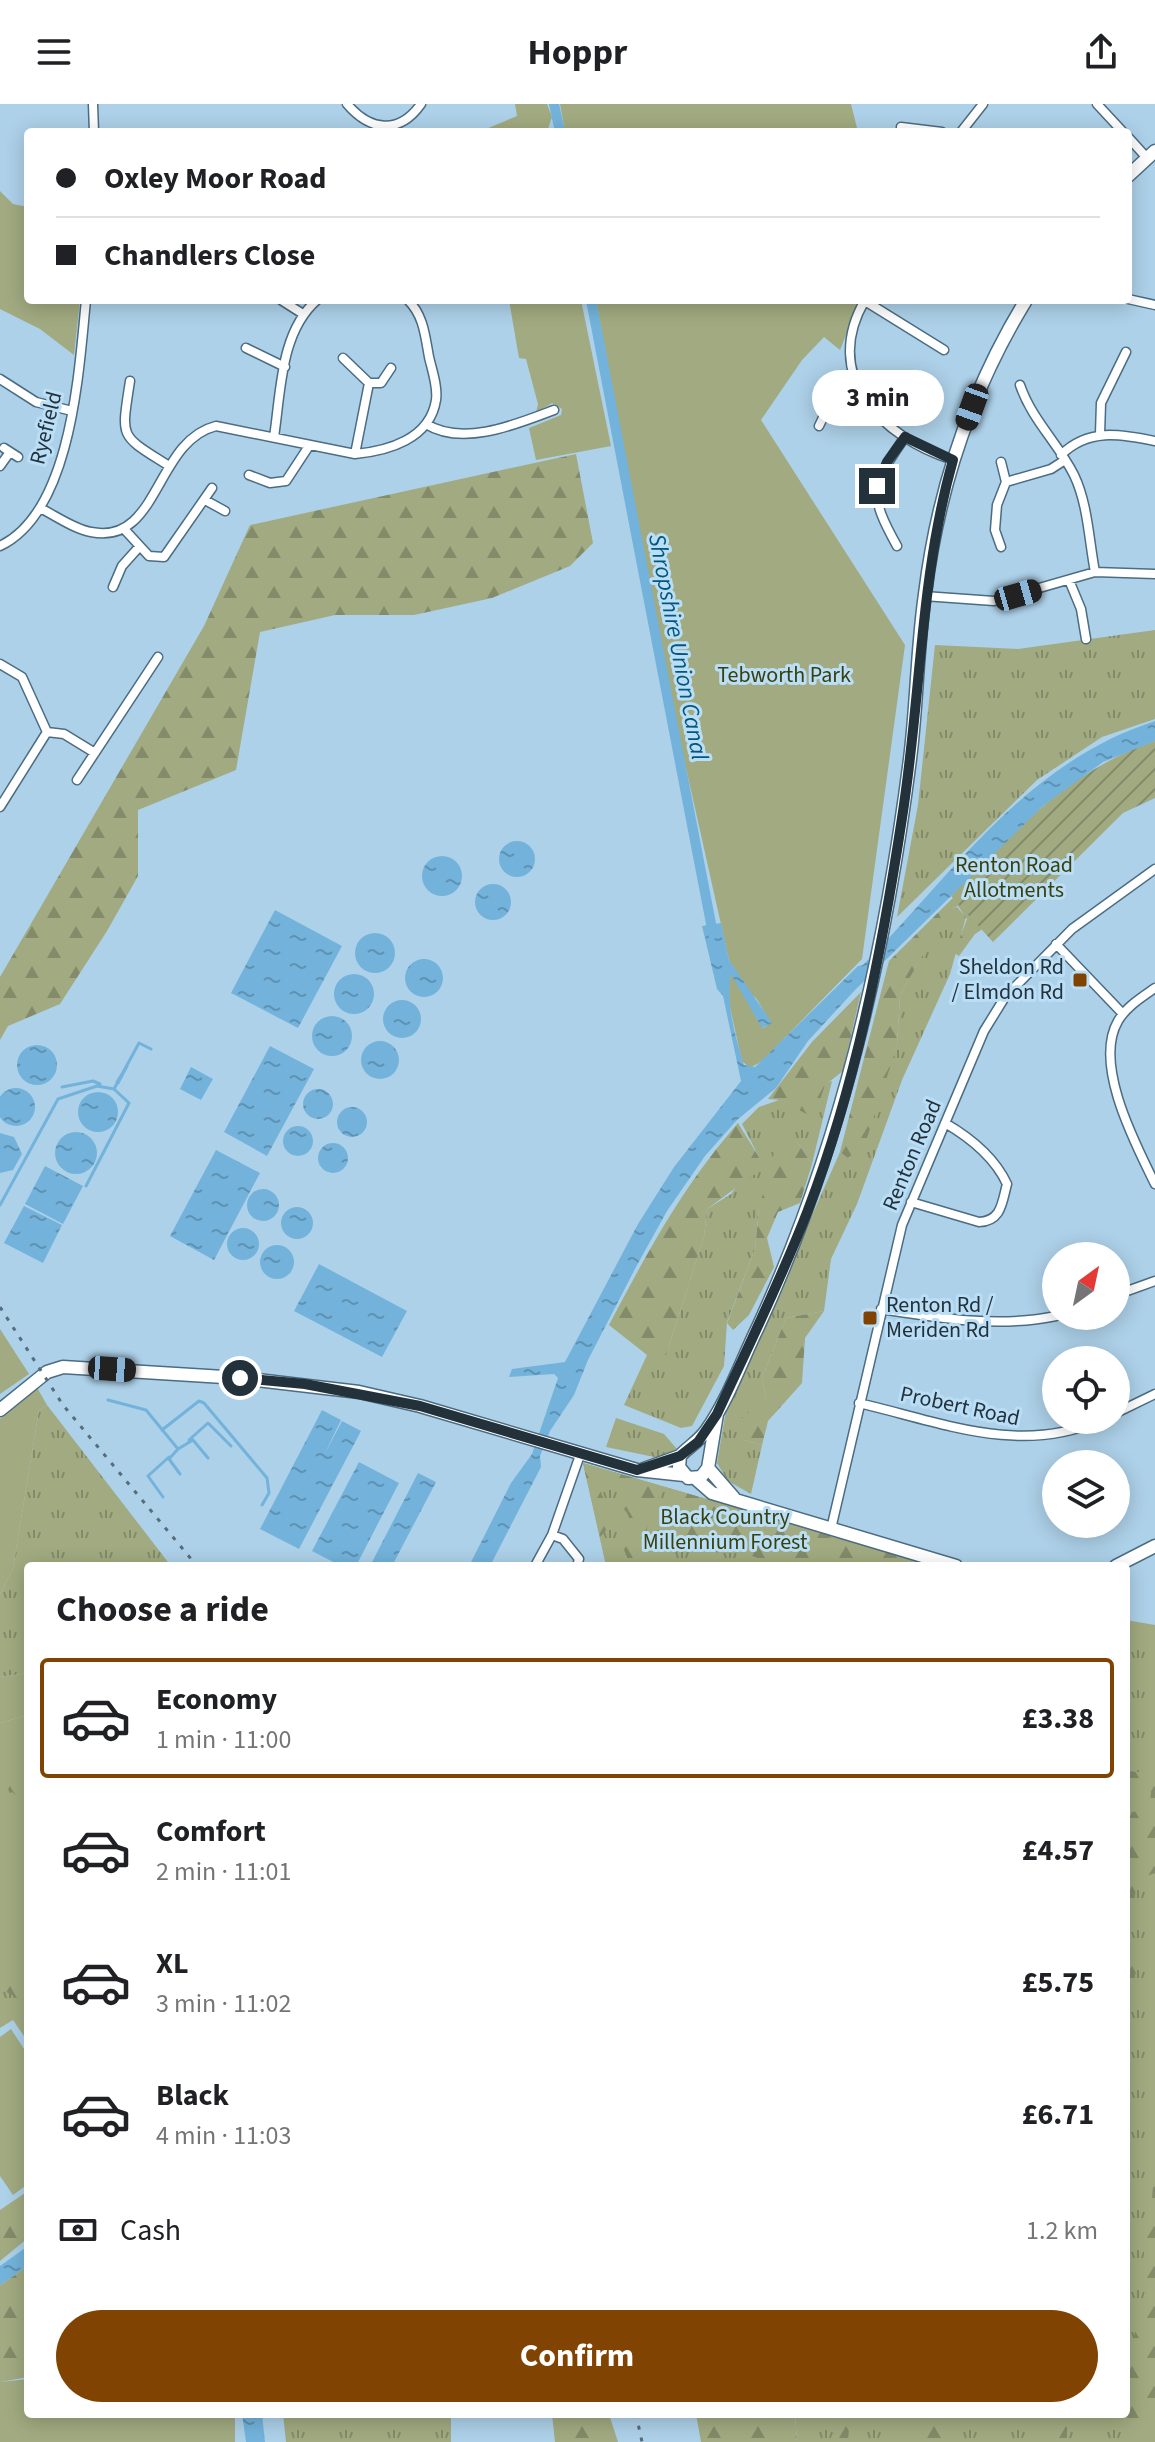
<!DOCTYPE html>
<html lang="en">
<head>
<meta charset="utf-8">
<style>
	body { margin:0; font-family:"Source Sans 3",sans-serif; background:#f2f2f2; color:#202124; height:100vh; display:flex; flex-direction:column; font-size:30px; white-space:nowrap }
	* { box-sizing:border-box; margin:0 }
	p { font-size:26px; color:#757577 }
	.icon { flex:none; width:44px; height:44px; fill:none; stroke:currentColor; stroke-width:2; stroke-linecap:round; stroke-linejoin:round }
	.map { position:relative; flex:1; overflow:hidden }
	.details { position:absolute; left:24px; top:1458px; width:1106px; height:856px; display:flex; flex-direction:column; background:#fff; border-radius:8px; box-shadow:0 4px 20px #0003 }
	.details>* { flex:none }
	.guide { position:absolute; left:24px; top:24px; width:1108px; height:176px; border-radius:8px; box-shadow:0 4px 20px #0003; display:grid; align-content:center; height:176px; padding:0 32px; background:#fff }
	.needle { width:52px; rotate:33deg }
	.tools { position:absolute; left:1042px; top:1138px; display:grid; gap:16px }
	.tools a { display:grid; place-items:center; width:88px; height:88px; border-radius:50%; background:#fff; box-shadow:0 4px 20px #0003; font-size:40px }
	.end { position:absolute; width:36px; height:36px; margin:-18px; border:10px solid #23313b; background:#fff; box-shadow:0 0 0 4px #fff }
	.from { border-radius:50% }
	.bubble { position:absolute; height:56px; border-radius:28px; background:#fff; box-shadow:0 4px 20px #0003; font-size:26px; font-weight:700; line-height:56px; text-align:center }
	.car { position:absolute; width:24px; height:48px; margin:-24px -12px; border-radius:10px; box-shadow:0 0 6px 2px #0007; background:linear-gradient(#222 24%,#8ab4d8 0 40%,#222 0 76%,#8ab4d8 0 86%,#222 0) }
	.guide b { display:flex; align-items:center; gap:28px; height:76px; font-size:30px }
	.guide b+b { border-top:2px solid #e0e0e0 }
	.guide i { width:20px; height:20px; background:#202124 }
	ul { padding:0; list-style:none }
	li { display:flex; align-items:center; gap:24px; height:120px; margin:0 16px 12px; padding:0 16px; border:4px solid transparent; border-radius:8px }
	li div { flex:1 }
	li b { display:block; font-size:30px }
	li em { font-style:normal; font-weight:700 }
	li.current { border-color:#814301 }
	li>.icon { width:72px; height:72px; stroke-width:1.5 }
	h2 { padding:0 32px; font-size:36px; line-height:96px }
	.pay { display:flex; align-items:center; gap:20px; height:88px; padding:0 32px; font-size:30px }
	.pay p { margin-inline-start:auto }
	.action { display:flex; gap:16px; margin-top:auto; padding:16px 32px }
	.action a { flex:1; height:92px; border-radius:48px; background:#814301; color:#fff; font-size:32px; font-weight:700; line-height:92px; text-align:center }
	header { display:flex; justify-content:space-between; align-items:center; height:104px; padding:0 32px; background:#fff; font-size:36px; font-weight:700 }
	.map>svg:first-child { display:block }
	.grass { fill:url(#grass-tufts) }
	.forest { fill:url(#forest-firs) }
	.park { fill:#a1aa80 }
	.garden { fill:url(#garden-furrows) }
	.water { fill:url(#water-ripples) }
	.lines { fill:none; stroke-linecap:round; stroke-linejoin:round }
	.stream { stroke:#73b3db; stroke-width:3 }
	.canal { stroke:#73b3db; stroke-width:10 }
	.street-casing { stroke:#4b6c82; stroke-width:11 }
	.secondary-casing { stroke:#4b6c82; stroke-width:15 }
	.street { stroke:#fff; stroke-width:8 }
	.secondary { stroke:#fff; stroke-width:12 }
	.rail { stroke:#566d7c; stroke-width:3; stroke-dasharray:4 8; stroke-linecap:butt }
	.route { stroke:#23313b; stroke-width:10 }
	.poi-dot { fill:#814301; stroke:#badef6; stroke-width:3 }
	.labels { text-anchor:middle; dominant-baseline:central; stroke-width:6; stroke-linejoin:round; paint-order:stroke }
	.street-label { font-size:22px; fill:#23313b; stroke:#badef6 }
	.park-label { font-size:22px; fill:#39400e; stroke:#badef6 }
	.poi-label { font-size:22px; fill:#23313b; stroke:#badef6; text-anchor:end }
	.water-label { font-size:24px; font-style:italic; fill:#03577e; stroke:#badef6 }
</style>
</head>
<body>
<header><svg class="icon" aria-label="menu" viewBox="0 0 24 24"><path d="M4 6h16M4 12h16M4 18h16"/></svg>Hoppr<svg class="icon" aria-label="share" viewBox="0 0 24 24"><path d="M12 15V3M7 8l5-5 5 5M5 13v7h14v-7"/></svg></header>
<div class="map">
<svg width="1155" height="2338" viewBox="0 0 1155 2338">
	<defs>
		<pattern id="grass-tufts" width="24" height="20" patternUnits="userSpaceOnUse" patternTransform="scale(2)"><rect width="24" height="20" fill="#a1aa80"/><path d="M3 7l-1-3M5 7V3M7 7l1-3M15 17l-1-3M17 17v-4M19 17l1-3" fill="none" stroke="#838b6a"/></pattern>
		<pattern id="forest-firs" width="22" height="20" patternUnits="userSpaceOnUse" patternTransform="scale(2)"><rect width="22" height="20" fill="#a1aa80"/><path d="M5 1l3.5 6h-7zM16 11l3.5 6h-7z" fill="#838b6a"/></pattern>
		<pattern id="garden-furrows" width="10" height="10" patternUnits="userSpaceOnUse" patternTransform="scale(2)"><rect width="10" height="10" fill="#a1aa80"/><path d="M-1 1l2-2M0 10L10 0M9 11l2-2" fill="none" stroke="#838b6a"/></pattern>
		<pattern id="water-ripples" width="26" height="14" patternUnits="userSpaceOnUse" patternTransform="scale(2)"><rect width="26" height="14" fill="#73b3db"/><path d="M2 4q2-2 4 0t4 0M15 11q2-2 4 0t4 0" fill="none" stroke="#5e92b3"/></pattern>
	</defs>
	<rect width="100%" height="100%" fill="#add1e9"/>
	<path class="grass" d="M 1155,526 L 1155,615 L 1102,633 L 1037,676 L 897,813 L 918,701 L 935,541 L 1018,545 Z
		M 957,803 L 966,813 L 950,870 L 902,976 L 857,1100 L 831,1155 L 824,1207 L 786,1214 L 762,1273 L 766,1295 L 743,1336 L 762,1341 L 751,1390 L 728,1377 L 717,1359 L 726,1307 L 840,1048 L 849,1054 L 897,942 L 900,891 L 949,804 Z
		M 832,977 L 812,1060 L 797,1038 L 759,1104 L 755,1145 L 727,1218 L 724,1262 L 692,1322 L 681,1324 L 624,1301 L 647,1251 L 666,1251 L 704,1133 L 707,1105 L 731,1090 L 759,1053 L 742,1020 L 759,1003 Z
		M 47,1301 L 171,1462 L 28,1462 L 28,1569 L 0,1573 L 0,1490 L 13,1464 L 39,1306 Z
		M 616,1314 L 664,1330 L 677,1345 L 659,1354 L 606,1343 Z
		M 583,1359 L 937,1462 L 606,1462 Z
		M 1126,1516 L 1155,1521 L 1155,2338 L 797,2338 L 795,2310 L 1126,2310 Z
		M 28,1611 L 28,1938 L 13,1916 L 0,1924 L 0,1619 Z
		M 283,2310 L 451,2310 L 451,2338 L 286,2338 Z"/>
	<path class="forest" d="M 576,350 L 593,439 L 570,462 L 492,494 L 414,511 L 335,511 L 260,528 L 236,666 L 138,706 L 138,772 L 107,827 L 60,900 L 8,922 L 0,936 L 0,873 L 204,522 L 250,421 Z
		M 964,783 L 984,824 L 975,830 L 959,852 L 954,849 L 967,815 L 958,802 L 949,805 L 900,891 L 897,942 L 865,1040 L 848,1054 L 840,1048 L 889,857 Z
		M 861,888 L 843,967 L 825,981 L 814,1014 L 780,996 L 768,995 L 812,938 Z
		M 738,1019 L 759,1053 L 755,1070 L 707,1105 L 704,1133 L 666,1251 L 647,1251 L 609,1221 C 648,1147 683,1082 738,1019 Z
		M 797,1038 L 812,1060 L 800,1099 L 778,1108 L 767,1134 L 774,1163 L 749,1211 L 733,1226 L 727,1219 L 755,1145 L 759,1104 L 775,1045 Z
		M 824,1207 L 805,1234 L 802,1279 L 768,1317 L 762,1341 L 743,1336 L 741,1314 L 766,1295 L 762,1273 L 786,1214 Z
		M 583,1359 L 937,1462 L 782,1462 L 743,1449 L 718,1449 L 676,1427 L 683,1397 L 664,1387 L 659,1391 L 657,1406 L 648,1419 L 642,1459 L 630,1460 L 624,1446 L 633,1417 L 620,1400 L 624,1381 L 610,1375 L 600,1386 C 607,1404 616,1419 600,1433 Z
		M 1126,1667 L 1155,1669 L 1155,1769 L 1139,1775 L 1131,1807 L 1126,1807 L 1126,1718 L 1132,1709 L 1150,1699 L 1151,1689 L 1147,1681 L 1136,1678 L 1126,1684 Z
		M 0,1668 L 28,1677 L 28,1698 L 0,1681 Z
		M 1126,1833 L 1136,1868 L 1126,1903 Z
		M 0,1870 L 28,1889 L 28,1901 L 0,1884 Z
		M 1155,2053 L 1155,2316 L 1137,2320 L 1129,2316 L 1125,2310 L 1126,2265 L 1145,2187 L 1144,2141 L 1150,2122 Z
		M 28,2087 L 28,2134 L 0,2157 L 0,2106 Z
		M 28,2162 L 28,2273 L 0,2278 L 0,2181 Z
		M 552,2310 L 609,2310 L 618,2338 L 555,2338 Z
		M 696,2310 L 795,2310 L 797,2338 L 701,2338 Z
		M 831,2310 L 850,2310 L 848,2338 L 839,2338 Z
		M 934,2310 L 949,2310 L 951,2338 L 907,2338 L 906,2329 L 914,2316 L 924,2319 Z
		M 1048,2310 L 1068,2310 L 1066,2338 L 1039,2338 L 1047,2323 Z"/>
	<path class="park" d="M 515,0 L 547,0 L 552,13 L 547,28 L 479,28 L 517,12 Z
		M 560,0 L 851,0 L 858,28 L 565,28 Z
		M 0,87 L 13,100 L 28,103 L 28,196 L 80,196 L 74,251 L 40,225 L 0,205 Z
		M 509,196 L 581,196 L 611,342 L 536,356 L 529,324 L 561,311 L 562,305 L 552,299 L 536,309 L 538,300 L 526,255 L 519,254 Z
		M 596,196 L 860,196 L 840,246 L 824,233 L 802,256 L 761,316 L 905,541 L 862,855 L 762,957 L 750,964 L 742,957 L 727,890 L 731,869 L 763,924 L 771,919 L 756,894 L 750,890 L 729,856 L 671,597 Z
		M 979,622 L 981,642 L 963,648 L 959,628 Z
		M 0,1225 L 29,1270 L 0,1290 Z
		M 36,1282 L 47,1301 L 39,1306 L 13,1464 L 0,1490 L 0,1315 Z
		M 28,1569 L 28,1611 L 0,1619 L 0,1573 Z
		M 28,1614 L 28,1673 L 0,1663 L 0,1622 Z
		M 0,1685 L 28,1695 L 28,1877 L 0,1861 Z
		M 11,1925 L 28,1951 L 28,2080 L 13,2091 L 0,2072 L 0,1933 Z
		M 28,2275 L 28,2310 L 235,2310 L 235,2338 L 0,2338 L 0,2278 Z"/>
	<path class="garden" d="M 1155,637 L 1155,694 L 1123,709 L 993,838 L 951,792 C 1009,730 1073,664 1155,637 Z"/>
	<path class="water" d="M 1155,617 L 1155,637 L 1103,658 L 1043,702 L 856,885 L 808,937 L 776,984 L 737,1016 L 705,1052 L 667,1107 L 636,1163 L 588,1256 L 574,1291 L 550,1327 L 540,1352 L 541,1363 L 490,1462 L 469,1462 L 511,1379 L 532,1350 L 558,1274 L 554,1270 L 509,1273 L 512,1265 L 565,1258 L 638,1120 L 674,1063 L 741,977 L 723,892 L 717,885 L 702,822 L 721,819 L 729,856 L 772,919 L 762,924 L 731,870 C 726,902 735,931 744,961 L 755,963 L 858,862 L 863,861 C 954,769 1025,659 1155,617 Z
		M499 755a18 18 0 1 1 36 0a18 18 0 1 1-36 0Z
		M422 772a20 20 0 1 1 40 0a20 20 0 1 1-40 0Z
		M475 798a18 18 0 1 1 36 0a18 18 0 1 1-36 0Z
		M 275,806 L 342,842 L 298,924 L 231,889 Z
		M355 849a20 20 0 1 1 40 0a20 20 0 1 1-40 0Z
		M405 874a19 19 0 1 1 38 0a19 19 0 1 1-38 0Z
		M334 890a20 20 0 1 1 40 0a20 20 0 1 1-40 0Z
		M383 915a19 19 0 1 1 38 0a19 19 0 1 1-38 0Z
		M312 932a20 20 0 1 1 40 0a20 20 0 1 1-40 0Z
		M361 956a19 19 0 1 1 38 0a19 19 0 1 1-38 0Z
		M17 961a20 20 0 1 1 40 0a20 20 0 1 1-40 0Z
		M 270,942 L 314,965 L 267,1052 L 224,1028 Z
		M 191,963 L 213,975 L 201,996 L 180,985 Z
		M-3 1003a19 19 0 1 1 38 0a19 19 0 1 1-38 0Z
		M303 1000a15 15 0 1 1 30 0a15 15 0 1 1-30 0Z
		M78 1008a20 20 0 1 1 40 0a20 20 0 1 1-40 0Z
		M337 1018a15 15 0 1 1 30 0a15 15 0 1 1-30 0Z
		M283 1037a15 15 0 1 1 30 0a15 15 0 1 1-30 0Z
		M55 1049a21 21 0 1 1 42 0a21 21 0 1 1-42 0Z
		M 0,1029 L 14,1033 L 22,1050 L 13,1066 L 0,1069 Z
		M318 1054a15 15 0 1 1 30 0a15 15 0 1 1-30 0Z
		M 216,1046 L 260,1069 L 214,1156 L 170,1132 Z
		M 45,1062 L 83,1082 L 63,1120 L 25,1100 Z
		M247 1101a16 16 0 1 1 32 0a16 16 0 1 1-32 0Z
		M 24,1102 L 62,1121 L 43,1159 L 4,1139 Z
		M281 1119a16 16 0 1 1 32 0a16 16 0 1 1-32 0Z
		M227 1140a16 16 0 1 1 32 0a16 16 0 1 1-32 0Z
		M260 1158a17 17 0 1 1 34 0a17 17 0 1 1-34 0Z
		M 319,1160 L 407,1207 L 382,1253 L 294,1207 Z
		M 322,1306 L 341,1316 L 324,1351 L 342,1317 L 361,1327 L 299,1445 L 260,1425 Z
		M 359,1358 L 399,1379 L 356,1462 L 341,1462 L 312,1447 Z
		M 418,1369 L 436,1378 L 392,1462 L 370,1462 Z
		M 28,2142 L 28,2162 L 0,2181 L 0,2162 Z
		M 262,2310 L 265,2338 L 246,2338 L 242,2310 Z"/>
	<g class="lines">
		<path class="stream" d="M 117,978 L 127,962
			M 118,979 L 127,962
			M 62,983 L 93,977 L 100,980
			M 86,1082 L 129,999 L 114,985 L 139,939 L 151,945
			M 0,1101 L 58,995 L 97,982 L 114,985
			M 108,1296 L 146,1306 L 178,1345 L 193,1336 L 208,1354
			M 162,1326 L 199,1297 L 204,1299 L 267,1374 L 269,1389 L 262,1401
			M 189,1336 L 208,1319 L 231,1342
			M 178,1345 L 169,1355 L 180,1370
			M 163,1393 L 148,1372 L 169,1353"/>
		<path class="canal" d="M 554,0 L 560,28
			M 591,196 L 713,830"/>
		<defs>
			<path id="street" d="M 93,0 L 94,28
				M 347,0 C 370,27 399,31 421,0
				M 1097,0 L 1123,28
				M 901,23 L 942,28
				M 961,28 L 983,0
				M 1128,33 L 1147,54
				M 1128,195 L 1155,201
				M 281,196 L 303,210
				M 865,196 C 821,272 881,333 953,356
				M 865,197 L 944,246
				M 246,244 L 285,263
				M 343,254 L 369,279 L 381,279 L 391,264
				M 0,275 L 36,298 L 72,307
				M 130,277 C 121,336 119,330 169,362
				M 1020,281 C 1032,316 1058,339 1074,371 C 1088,400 1089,437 1095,468
				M 426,320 C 463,343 517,320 554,306
				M 819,322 L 829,301 L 854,274
				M 1100,330 L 1101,299 L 1126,248
				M 274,333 C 281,288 280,228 317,196
				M 4,344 L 18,353
				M 355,350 L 369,279
				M 1061,351 C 1088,324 1120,330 1155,337
				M 1001,358 L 1006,378 L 997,401 L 995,426 L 1001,443
				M 0,362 L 10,348
				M 249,371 L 270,379 L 286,377 L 309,342
				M 1006,378 L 1051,365 L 1065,356
				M 205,396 L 225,407
				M 40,404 C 56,412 74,425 91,428 C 159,442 155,337 216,322 L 355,350 C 388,347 430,335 436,296 C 438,283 432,266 429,253 C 425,232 424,212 408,196
				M 125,426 L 149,452 L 164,453 L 212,384
				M 0,442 C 72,408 79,265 86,196
				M 897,442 C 868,390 871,382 905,333
				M 1069,476 L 1081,505 L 1086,535
				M 113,483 L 122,462 L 139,443
				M 924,492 L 994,497 L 1095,468 L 1155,470
				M 0,560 L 22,573 L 47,628 L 0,703
				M 47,628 L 64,630 L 95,649
				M 77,676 L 158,553
				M 1056,840 L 1123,910
				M 1155,884 C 1142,893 1126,903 1118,917 C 1093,960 1135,1039 1155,1080
				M 911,1098 L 979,1118 C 1002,1117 1002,1098 1007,1080 C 995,1054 969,1033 945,1019
				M 1116,1191 L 1155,1177
				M 881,1205 C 938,1214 999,1224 1056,1212
				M 859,1299 C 940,1318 1020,1352 1100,1316
				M 1116,1309 L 1155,1290
				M 831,1425 L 902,1121 L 984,927 L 1005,893 L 1072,825 L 1155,765
				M 552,1431 L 563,1435 L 579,1455 L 577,1462
				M 535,1462 L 552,1431 L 580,1351"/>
			<path id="secondary" d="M 1128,72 L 1155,47
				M 0,1306 L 47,1268 L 63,1263 L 240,1274 L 359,1288 L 420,1302 L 637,1366 L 684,1371
				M 717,1310 L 708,1364 L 701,1373 L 688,1374 L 679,1363 L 680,1352 C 688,1343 698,1338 706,1327 C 728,1296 741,1258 758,1223 C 841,1043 885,851 910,655 C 917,600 917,545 925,490 C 938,385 971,286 1026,196
				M 708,1364 L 734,1394
				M 644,1365 L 680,1352
				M 696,1375 L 712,1389 L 956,1462
				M 1116,1462 L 1155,1442"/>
		</defs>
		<use href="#street" class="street-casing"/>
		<use href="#secondary" class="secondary-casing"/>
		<use href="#street" class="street"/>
		<use href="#secondary" class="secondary"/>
		<path class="rail" d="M 0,1203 L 63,1301 L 197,1462
			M 636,2310 L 642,2338"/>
	</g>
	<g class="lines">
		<path class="route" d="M 240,1274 L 305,1280 L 420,1302 L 637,1366 L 680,1352 L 698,1338 L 717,1310 C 748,1243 781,1176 808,1106 C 856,981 882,846 902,714 C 921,594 920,473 953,356 L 905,333 L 887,358 L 877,382"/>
	</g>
	<g class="poi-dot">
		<rect x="1072" y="868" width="16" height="16" rx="4"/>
		<rect x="862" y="1206" width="16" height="16" rx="4"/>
	</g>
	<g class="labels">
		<g class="street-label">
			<text transform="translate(46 324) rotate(-76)">Ryefield</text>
			<text transform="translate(912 1051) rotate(-67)">Renton Road</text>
			<text transform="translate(960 1302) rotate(12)">Probert Road</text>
		</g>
		<g class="park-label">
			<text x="784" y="571">Tebworth Park</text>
			<text x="1014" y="761">Renton Road<tspan x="1014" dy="25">Allotments</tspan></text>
			<text x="725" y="1413">Black Country<tspan x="725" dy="25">Millennium Forest</tspan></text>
		</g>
		<g class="poi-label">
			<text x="1064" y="863">Sheldon Rd<tspan x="1064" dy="25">/ Elmdon Rd</tspan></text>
			<text x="886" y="1201" text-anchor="start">Renton Rd /<tspan x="886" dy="25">Meriden Rd</tspan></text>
		</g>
		<g class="water-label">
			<text transform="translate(678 543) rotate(79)">Shropshire Union Canal</text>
		</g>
	</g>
</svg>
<div class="tools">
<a><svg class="needle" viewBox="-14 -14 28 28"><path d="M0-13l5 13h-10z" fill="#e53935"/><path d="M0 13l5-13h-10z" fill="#757577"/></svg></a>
<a><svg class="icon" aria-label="locate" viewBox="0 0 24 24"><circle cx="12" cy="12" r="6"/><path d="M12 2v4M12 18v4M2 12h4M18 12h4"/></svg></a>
<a><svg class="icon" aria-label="layers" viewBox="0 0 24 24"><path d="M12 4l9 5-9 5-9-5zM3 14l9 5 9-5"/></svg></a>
</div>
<i class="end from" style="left:240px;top:1274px"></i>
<i class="end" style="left:877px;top:382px"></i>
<div class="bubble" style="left:812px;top:266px;width:132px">3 min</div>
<i class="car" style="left:972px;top:303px;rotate:200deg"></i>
<i class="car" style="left:1018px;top:491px;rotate:74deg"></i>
<i class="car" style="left:112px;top:1265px;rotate:94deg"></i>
<div class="guide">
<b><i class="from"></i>Oxley Moor Road</b>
<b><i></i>Chandlers Close</b>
</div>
<section class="details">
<h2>Choose a ride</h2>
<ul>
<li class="current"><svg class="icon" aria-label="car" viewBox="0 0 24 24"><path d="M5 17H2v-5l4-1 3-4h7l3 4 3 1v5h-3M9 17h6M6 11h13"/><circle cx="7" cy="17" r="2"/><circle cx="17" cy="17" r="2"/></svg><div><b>Economy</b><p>1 min · 11:00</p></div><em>£3.38</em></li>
<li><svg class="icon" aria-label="car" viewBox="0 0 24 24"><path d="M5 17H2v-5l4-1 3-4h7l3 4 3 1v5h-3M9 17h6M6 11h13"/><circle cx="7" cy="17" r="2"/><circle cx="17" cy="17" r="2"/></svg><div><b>Comfort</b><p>2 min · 11:01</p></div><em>£4.57</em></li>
<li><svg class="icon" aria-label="car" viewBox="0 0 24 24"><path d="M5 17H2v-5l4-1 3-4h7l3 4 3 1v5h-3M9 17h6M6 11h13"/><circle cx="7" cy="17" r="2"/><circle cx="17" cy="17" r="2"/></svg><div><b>XL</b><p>3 min · 11:02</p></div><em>£5.75</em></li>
<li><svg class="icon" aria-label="car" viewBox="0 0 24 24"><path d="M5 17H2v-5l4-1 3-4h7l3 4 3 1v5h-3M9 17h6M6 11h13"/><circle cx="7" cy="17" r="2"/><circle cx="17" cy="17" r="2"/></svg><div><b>Black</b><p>4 min · 11:03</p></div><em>£6.71</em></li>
</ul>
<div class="pay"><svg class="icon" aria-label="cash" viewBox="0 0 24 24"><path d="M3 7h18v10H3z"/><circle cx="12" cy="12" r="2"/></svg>Cash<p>1.2 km</p></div>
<div class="action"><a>Confirm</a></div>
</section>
</div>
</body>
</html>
